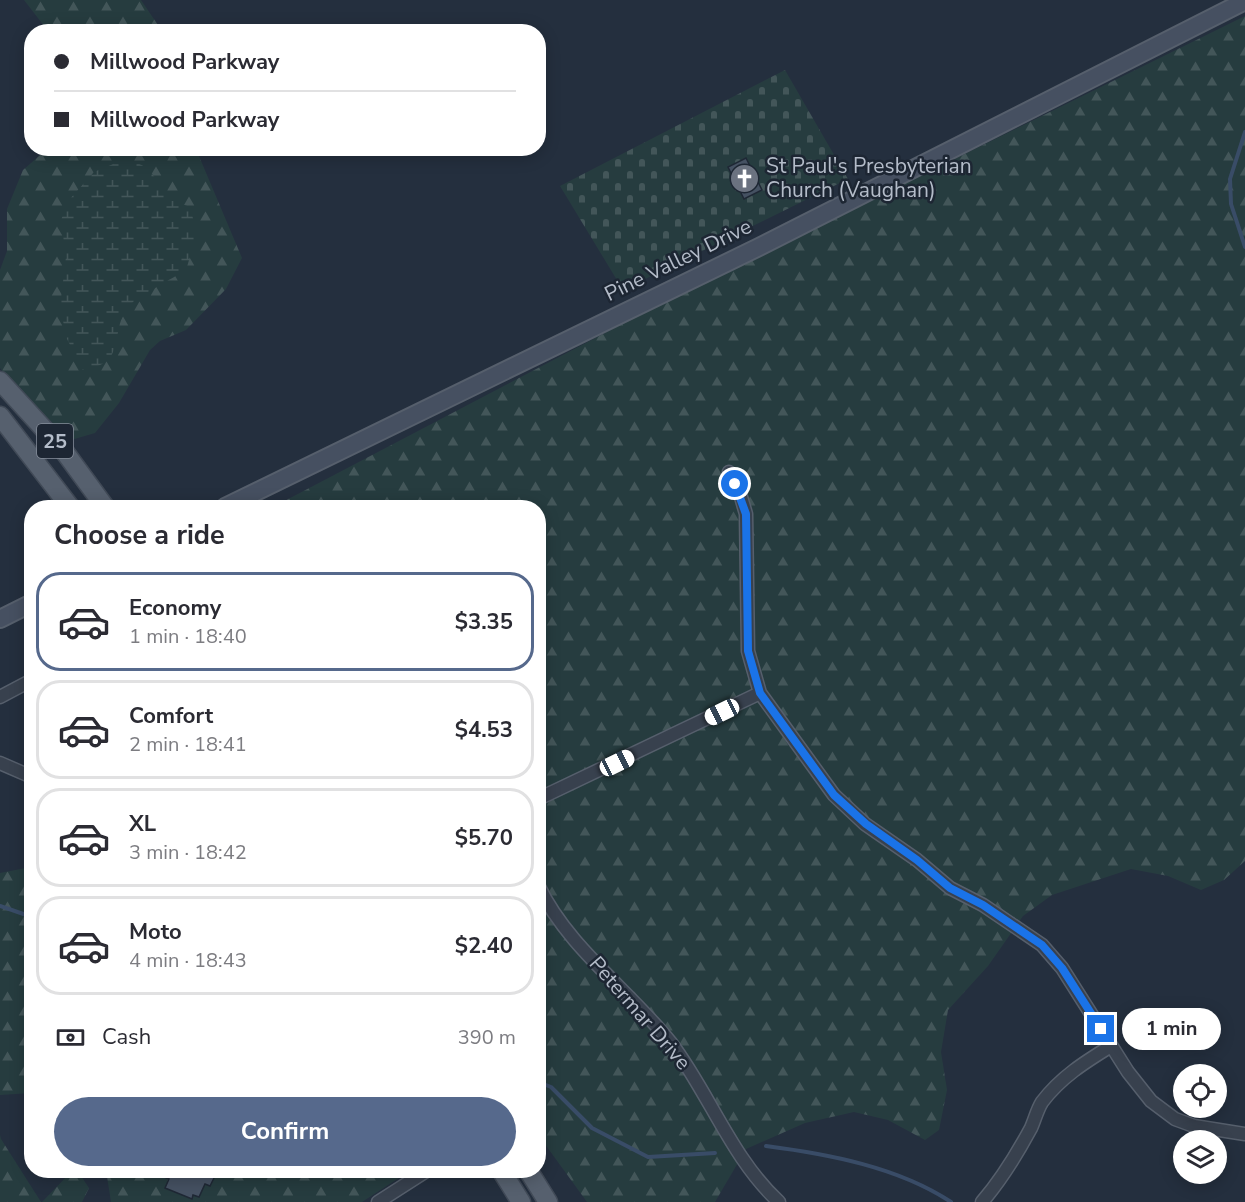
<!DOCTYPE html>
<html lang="en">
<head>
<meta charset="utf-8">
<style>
	body { margin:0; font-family:"Nunito Sans",sans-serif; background:#f7f7f7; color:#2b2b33; height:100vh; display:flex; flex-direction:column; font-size:22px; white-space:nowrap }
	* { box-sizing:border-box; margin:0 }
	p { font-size:20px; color:#7c7c81 }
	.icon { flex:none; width:33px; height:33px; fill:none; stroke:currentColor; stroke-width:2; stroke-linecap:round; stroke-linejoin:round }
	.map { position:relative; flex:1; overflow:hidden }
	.side { position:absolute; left:24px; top:500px; width:522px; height:678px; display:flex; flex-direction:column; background:#fff; border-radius:24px; box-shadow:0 3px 15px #0003 }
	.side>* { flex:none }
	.top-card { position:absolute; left:24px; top:24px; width:522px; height:132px; border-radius:24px; box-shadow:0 3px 15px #0003; display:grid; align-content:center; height:132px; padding:0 30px; background:#fff }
	.tools { position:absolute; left:1173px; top:1064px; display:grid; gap:12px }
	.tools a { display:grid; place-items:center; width:54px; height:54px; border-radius:50%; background:#fff; box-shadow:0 3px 15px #0003; font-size:30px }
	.end { position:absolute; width:27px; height:27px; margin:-14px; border:8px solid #1a73e8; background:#fff; box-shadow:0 0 0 3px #fff }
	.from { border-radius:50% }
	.bubble { position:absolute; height:42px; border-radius:21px; background:#fff; box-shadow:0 3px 15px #0003; font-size:20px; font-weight:700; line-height:42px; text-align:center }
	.car { position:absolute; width:18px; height:36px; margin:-18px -9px; border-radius:8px; box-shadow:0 0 4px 2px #0007; background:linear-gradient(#fff 24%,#345 0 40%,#fff 0 76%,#345 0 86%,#fff 0) }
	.top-card b { display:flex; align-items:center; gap:21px; height:57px; font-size:22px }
	.top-card b+b { border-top:2px solid #e1e1e2 }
	.top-card i { width:15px; height:15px; background:#2b2b33 }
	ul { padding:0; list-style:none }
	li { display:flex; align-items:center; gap:18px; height:99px; margin:0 12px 9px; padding:0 18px; border:3px solid #e1e1e2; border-radius:24px }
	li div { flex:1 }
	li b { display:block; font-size:22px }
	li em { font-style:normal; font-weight:700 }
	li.selected { border-color:#56698c }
	li>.icon { width:54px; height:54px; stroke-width:1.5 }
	h2 { padding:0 30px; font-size:27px; line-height:72px }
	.pay { display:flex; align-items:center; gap:15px; height:66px; padding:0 30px; font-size:22px }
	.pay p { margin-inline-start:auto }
	.primary-button { display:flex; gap:12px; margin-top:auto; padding:12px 30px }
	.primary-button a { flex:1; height:69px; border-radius:36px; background:#56698c; color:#fff; font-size:24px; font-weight:700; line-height:69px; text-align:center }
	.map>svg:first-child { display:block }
	.forest { fill:url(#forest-firs) }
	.wetland { fill:url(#wetland-marsh) }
	.cemetery { fill:url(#cemetery-stones) }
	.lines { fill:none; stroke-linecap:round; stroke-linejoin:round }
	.stream { stroke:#394c67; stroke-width:4 }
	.building { fill:#455162; stroke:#1f2835; stroke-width:1.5 }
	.street-casing { stroke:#565f6c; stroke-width:15 }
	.secondary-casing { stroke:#565f6c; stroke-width:20 }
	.primary-casing { stroke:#414a57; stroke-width:21 }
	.street { stroke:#38414e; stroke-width:12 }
	.secondary { stroke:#465061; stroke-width:16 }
	.primary { stroke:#56606e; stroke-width:18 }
	.route { stroke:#1a73e8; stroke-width:8 }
	.labels { text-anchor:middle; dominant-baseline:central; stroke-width:5; stroke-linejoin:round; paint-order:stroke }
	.shield { fill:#1d2633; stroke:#878f9c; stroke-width:1.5 }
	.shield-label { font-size:20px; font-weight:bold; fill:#b4bcc9 }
	.poi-label { font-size:21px; fill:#b4bcc9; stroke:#1d2633; text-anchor:start }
	.street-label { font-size:21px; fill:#b4bcc9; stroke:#1d2633 }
</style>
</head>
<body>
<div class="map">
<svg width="1245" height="1202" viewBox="0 0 1245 1202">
	<defs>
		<pattern id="forest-firs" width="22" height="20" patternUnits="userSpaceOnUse" patternTransform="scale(1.5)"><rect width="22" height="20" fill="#263c3f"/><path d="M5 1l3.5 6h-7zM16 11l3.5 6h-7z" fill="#435659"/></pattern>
		<pattern id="wetland-marsh" width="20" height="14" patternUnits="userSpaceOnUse" patternTransform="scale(1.5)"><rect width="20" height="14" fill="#263c3f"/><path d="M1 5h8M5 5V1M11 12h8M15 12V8" fill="none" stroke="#435659"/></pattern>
		<pattern id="cemetery-stones" width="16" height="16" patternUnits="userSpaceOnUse" patternTransform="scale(1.5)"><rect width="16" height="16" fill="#263c3f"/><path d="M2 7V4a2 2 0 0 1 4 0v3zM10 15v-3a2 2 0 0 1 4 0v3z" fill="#435659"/></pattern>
	</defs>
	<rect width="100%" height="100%" fill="#242f3e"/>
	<path class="forest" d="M 24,0 L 141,0 L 162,31 L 48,31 Z
		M 1245,16 L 1245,861 L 1224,880 L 1201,890 L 1168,876 L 1131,869 L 1052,895 L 1023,916 L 988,966 L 948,1010 L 941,1052 L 947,1090 L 939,1130 L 925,1140 L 888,1120 L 854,1112 L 805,1123 L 746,1149 L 715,1202 L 587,1202 L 539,1136 L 538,507 L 273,507 L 664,302 Z
		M 47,149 L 196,149 L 242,258 L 226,289 L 186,330 L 160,341 L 150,350 L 119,403 L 95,433 L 71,440 L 13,386 L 0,368 L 0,270 L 7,251 L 7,209 L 23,170 Z
		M 31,867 L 31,1093 L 0,1095 L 0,873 Z
		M 0,1135 L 1,1139 L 41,1202 L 0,1202 Z
		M 73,1170 L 77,1170 L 89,1188 L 82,1202 L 42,1202 Z
		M 106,1170 L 411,1170 L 362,1202 L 111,1202 Z"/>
	<path class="wetland" d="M 123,160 C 150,163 154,175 166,198 L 190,207 L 197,234 L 186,270 C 175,277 133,299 127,308 C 109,335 128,363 83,370 L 67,339 L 60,307 L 66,257 L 61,220 L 69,200 L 94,172 Z"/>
	<path class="cemetery" d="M 785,70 L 848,179 L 623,290 L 560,186 Z"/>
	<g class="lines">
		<path class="stream" d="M 1245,132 L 1230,179 L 1231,204 L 1245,247
			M 0,906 L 32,917
			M 538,1082 L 551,1087 L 592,1128 L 648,1157 L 715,1153
			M 766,1146 C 828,1154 898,1167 951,1202"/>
	</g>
	<path class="building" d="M 746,158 L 762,190 L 744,199 L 728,167 Z
		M 147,1170 L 200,1170 L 215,1176 L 210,1186 L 205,1184 L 199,1197 L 193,1195 L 192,1199 L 165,1188 L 169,1179 Z"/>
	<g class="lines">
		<defs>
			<path id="street" d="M 729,472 L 741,497 L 746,514 L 748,651 L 760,693 L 834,795 L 865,824 L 917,860 L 950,888 L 983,905 L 1042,945 L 1062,968 L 1128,1072 L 1151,1101 L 1175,1119 L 1194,1126 L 1245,1134
				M 0,697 L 32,680
				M 0,763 L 32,777
				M 538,799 L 760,693
				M 538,885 C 568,948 629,990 671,1043 C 709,1093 732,1159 779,1202
				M 378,1202 L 428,1170
				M 982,1202 C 1002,1179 1017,1154 1031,1128 C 1035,1119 1037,1110 1042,1102 C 1061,1077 1085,1062 1111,1046"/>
			<path id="secondary" d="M 225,507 L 759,247 L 1245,1
				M 0,619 L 32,603"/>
			<path id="primary" d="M 0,381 L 64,451 L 105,507
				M 0,416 L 70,507
				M 501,1170 L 521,1202
				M 528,1170 L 548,1202"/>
		</defs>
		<use href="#street" class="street-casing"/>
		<use href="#secondary" class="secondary-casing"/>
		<use href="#primary" class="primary-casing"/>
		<use href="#street" class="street"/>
		<use href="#secondary" class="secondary"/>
		<use href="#primary" class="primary"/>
	</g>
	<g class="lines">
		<path class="route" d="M 735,484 L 746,514 L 748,651 L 760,693 L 834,795 L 866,824 L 917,860 L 950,888 L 983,905 L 1042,945 L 1062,968 L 1101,1029"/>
	</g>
	<defs>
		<symbol id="church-disc" viewBox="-11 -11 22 22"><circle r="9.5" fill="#6b7280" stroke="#1d2633"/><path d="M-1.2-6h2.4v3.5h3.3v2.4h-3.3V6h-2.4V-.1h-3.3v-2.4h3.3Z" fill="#fff"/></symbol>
	</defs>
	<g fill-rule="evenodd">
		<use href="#church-disc" x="728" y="162" width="33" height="33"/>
	</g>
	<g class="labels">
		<rect class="shield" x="37" y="424" width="36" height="34" rx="4.5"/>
		<g class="shield-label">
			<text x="55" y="441">25</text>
		</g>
		<g class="poi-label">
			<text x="766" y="166">St Paul's Presbyterian<tspan x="766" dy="24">Church (Vaughan)</tspan></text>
		</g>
		<g class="street-label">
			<text transform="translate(678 260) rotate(-26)">Pine Valley Drive</text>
			<text transform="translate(640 1013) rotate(49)">Petermar Drive</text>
		</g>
	</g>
</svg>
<div class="tools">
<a><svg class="icon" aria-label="locate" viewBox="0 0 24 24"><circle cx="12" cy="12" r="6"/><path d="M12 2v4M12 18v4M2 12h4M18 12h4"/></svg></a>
<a><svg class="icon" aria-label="layers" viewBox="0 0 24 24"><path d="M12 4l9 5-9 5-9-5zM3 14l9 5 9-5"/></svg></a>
</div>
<i class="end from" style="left:735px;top:484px"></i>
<i class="end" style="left:1101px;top:1029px"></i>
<div class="bubble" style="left:1122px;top:1008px;width:99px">1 min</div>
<i class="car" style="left:722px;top:712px;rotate:244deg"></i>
<i class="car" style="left:617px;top:763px;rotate:64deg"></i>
<div class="top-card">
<b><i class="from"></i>Millwood Parkway</b>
<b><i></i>Millwood Parkway</b>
</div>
<section class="side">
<h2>Choose a ride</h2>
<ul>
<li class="selected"><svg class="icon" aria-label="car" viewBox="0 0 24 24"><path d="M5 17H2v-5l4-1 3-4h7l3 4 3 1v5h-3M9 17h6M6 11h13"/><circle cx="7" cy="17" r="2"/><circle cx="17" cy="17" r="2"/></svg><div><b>Economy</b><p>1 min · 18:40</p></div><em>$3.35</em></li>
<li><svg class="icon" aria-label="car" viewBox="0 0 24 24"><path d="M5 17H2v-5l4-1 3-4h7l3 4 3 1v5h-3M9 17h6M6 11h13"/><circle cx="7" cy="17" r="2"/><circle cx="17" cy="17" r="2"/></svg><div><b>Comfort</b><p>2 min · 18:41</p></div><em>$4.53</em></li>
<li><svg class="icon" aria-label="car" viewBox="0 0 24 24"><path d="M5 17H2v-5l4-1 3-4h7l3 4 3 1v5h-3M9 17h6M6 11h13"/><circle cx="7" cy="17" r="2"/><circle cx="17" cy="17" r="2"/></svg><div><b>XL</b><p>3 min · 18:42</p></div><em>$5.70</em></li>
<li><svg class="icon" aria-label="car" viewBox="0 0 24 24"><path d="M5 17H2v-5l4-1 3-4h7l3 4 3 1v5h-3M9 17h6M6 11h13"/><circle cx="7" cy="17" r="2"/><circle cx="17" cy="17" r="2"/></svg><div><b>Moto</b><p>4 min · 18:43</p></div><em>$2.40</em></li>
</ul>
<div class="pay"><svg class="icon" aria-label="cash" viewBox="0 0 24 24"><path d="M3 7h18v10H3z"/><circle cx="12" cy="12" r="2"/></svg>Cash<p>390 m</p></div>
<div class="primary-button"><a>Confirm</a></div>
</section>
</div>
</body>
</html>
